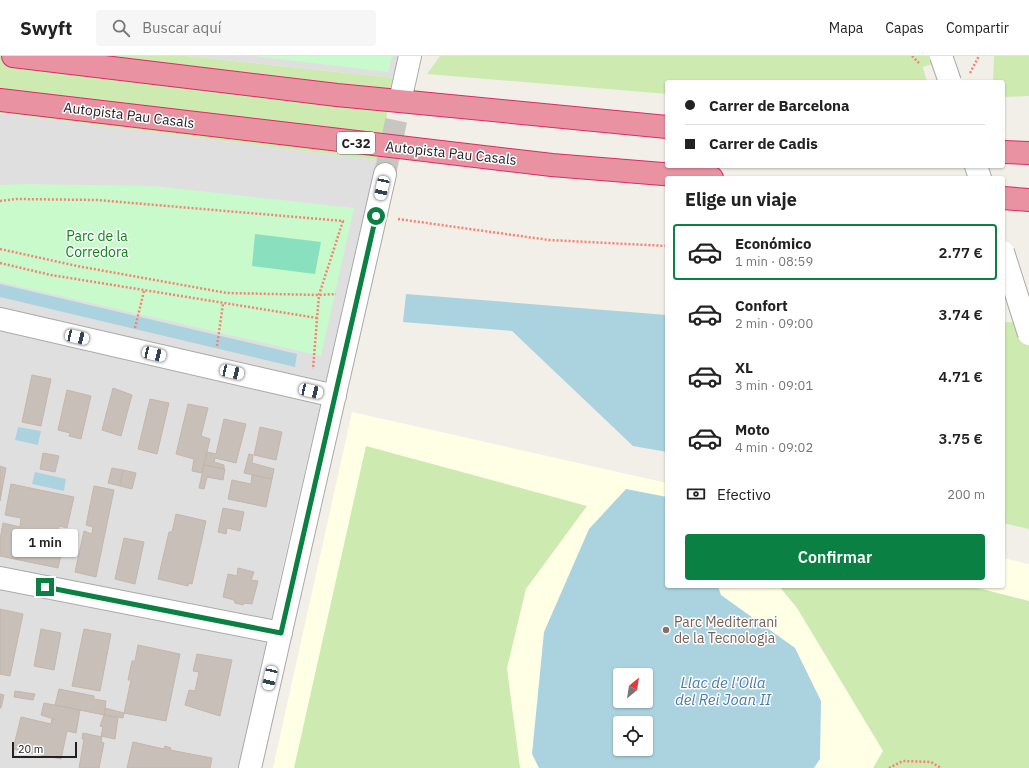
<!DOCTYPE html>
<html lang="es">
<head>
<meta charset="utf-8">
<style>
	body { margin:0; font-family:"IBM Plex Sans",sans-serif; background:#f6f6f6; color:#222; height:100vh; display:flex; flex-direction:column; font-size:15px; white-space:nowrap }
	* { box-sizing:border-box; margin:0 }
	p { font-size:13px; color:#767676 }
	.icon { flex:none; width:22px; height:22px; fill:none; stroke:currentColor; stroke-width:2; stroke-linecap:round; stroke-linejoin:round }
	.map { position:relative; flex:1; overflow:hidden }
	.drawer { position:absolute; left:665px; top:120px; width:340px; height:412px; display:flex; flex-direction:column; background:#fff; border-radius:4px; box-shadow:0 1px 3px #0004 }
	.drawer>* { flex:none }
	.top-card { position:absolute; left:665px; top:24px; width:340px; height:88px; border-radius:4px; box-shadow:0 1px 3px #0004; display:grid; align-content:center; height:88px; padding:0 20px; background:#fff }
	.needle { width:26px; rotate:30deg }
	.fabs { position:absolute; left:613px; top:612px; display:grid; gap:8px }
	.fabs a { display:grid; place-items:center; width:40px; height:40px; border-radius:4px; background:#fff; box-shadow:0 1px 3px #0004; font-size:20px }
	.scale { position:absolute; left:12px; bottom:10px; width:65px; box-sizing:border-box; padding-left:4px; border:2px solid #222; border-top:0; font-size:11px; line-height:14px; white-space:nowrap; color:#222; -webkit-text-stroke:3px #fff; paint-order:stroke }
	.end { position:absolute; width:18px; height:18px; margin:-9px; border:5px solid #0b8043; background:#fff; box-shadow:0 0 0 2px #fff }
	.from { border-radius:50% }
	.bubble { position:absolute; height:28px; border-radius:4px; background:#fff; box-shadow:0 1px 3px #0004; font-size:13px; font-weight:600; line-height:28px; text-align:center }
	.car { position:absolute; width:12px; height:24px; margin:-12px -6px; border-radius:5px; box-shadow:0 0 3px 1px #0007; background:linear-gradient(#fff 24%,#345 0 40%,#fff 0 76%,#345 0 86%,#fff 0) }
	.top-card b { display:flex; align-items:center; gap:14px; height:38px; font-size:15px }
	.top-card b+b { border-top:1px solid #e0e0e0 }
	.top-card i { width:10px; height:10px; background:#222 }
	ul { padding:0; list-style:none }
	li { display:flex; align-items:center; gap:12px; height:56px; margin:0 8px 6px; padding:0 12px; border:2px solid transparent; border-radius:4px }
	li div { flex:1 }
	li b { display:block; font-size:15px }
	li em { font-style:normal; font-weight:600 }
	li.active { border-color:#0b8043 }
	li>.icon { width:36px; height:36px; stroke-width:1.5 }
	h2 { padding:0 20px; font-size:18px; line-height:48px }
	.pay { display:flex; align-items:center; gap:10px; height:44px; padding:0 20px; font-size:15px }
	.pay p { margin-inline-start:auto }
	.cta { display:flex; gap:8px; margin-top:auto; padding:8px 20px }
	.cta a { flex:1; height:46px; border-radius:4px; background:#0b8043; color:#fff; font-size:16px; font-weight:600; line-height:46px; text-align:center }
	header { display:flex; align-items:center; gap:24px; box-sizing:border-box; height:56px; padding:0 20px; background:#fff; border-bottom:1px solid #e0e0e0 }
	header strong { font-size:19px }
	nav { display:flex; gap:22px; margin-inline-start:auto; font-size:14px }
	.search { width:280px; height:36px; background:#f6f6f6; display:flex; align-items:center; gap:10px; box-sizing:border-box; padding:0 14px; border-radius:4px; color:#767676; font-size:15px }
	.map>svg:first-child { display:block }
	.residential { fill:#e0dfdf }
	.education { fill:#ffffe5; fill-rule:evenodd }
	.grass { fill:#cdebb0 }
	.park { fill:#c8facc }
	.pitch { fill:#88e0be }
	.water { fill:#aad3df; fill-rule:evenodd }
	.building { fill:#c7bfb8; stroke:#c4b6ab }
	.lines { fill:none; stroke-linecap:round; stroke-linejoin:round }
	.minor-tunnel { stroke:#c8c6c1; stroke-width:22; stroke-dasharray:22 11; stroke-linecap:butt }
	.minor-casing { stroke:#a9a9a9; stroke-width:24 }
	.highway-casing { stroke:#dc2a67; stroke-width:24 }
	.path { stroke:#fa8072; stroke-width:2.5; stroke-dasharray:2 2; stroke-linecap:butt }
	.minor { stroke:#fff; stroke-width:22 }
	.highway { stroke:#e892a2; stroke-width:22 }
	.minor-bridge-casing { stroke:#a9a9a9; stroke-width:24; stroke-linecap:butt }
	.minor-bridge { stroke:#fff; stroke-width:22 }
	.route { stroke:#0b8043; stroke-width:5 }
	.education-dot { fill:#8d6e63; stroke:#fff; stroke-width:1.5 }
	.labels { text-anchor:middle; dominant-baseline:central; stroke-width:3; stroke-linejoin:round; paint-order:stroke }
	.shield { fill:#fff; stroke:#646464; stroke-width:1 }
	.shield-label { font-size:13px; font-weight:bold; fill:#222 }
	.street-label { font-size:14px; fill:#222; stroke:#fff }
	.park-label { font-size:14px; fill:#0c8416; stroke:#fff }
	.education-label { font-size:14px; fill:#785e54; stroke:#fff; text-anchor:start }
	.water-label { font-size:15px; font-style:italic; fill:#4a7aab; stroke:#fff }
</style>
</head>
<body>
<header>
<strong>Swyft</strong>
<div class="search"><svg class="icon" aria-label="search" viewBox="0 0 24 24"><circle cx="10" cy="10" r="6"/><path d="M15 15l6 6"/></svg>Buscar aquí</div>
<nav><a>Mapa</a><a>Capas</a><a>Compartir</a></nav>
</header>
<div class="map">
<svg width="1029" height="712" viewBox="0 0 1029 712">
	<rect width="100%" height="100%" fill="#f2efe9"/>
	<path class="residential" d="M 186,0 L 399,0 L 395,22 Z
		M 0,57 L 377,104 L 282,514 L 240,712 L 0,712 Z"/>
	<path class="education" d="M 352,356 L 667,427 L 667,530 L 1003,530 L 1003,502 L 1029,508 L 1029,712 L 273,712 ZM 620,619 L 646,619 L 646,645 L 620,645 ZM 620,667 L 646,667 L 646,693 L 620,693 Z"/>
	<path class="grass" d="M 0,0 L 186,0 L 395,22 L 377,104 L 0,57 Z
		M 440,0 L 956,0 L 923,11 L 927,26 L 667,26 L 667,38 L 427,18 Z
		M 994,0 L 1029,0 L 1029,40 L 1003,41 L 1003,26 L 993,26 Z
		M 1003,266 L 1029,267 L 1029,473 L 1003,467 Z
		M 366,390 L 587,450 L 526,533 L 507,612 L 520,712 L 294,712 Z
		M 779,530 L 970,530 L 1029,545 L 1029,712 L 873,712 L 883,695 L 797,552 Z"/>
	<path class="park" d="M 254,0 L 392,0 L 388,16 Z
		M 26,128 L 154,130 L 354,152 L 321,300 L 0,226 L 0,129 Z"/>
	<path class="pitch" d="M 255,178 L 321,186 L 315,218 L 252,210 Z"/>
	<path class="water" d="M 0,228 L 297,298 L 295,311 L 0,241 Z
		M 406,238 L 667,259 L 667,396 L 633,390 L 512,275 L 403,266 Z
		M 18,371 L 41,375 L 38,389 L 15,384 Z
		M 35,416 L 66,423 L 64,435 L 32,428 Z
		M 626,433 L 667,441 L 667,530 L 718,530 L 721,539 L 795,592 L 821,645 L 820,703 L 814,712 L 539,712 L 532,698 L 544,576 L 589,473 ZM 620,619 L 646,619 L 646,645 L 620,645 ZM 620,667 L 646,667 L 646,693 L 620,693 Z"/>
	<path class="building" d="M 32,319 L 51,323 L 41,370 L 22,366 Z
		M 113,332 L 132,339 L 121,380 L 102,374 Z
		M 67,334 L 91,340 L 81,383 L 69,380 L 70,377 L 58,374 Z
		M 150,343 L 169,347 L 157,398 L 138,393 Z
		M 188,348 L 208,352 L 201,380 L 210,383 L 202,417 L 192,415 L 194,403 L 176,398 Z
		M 224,363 L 246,368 L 236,407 L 215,402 L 214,406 L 224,409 L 224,413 L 204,409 L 207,396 L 216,398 Z
		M 260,371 L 282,376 L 276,404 L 254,399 Z
		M 43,397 L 59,400 L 55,416 L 40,413 Z
		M 249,398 L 253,399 L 252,407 L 274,413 L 272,423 L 244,417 Z
		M 204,409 L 225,413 L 223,424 L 207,421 L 204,433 L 199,432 Z
		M 0,410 L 6,412 L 0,445 Z
		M 112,412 L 123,414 L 120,430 L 108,427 Z
		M 123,414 L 136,417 L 132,433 L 120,430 Z
		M 252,419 L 272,423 L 266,451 L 228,443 L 232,424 L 251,428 Z
		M 11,428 L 74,441 L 67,472 L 59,470 L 57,480 L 65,481 L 58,512 L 0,500 L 0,483 L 3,467 L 20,471 L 21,462 L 5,459 Z
		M 94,430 L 114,434 L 96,521 L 75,516 L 84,475 L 92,478 L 93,471 L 86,469 Z
		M 223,452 L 244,456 L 240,475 L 227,472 L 226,478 L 218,476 Z
		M 176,458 L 206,465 L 192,528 L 189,527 L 188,530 L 158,523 L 169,476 L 172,476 Z
		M 124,482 L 144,486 L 135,528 L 115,523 Z
		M 238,512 L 254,516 L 251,524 L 258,525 L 252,548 L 244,547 L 243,549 L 235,547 L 234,544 L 223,541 L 228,518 L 237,520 Z
		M 0,553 L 23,558 L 10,620 L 0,618 Z
		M 41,573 L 61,577 L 54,614 L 34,610 Z
		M 84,573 L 111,578 L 100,635 L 72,630 Z
		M 138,589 L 180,598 L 166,665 L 124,657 L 131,624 L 128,624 L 132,605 L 135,605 Z
		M 197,598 L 232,604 L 220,660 L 185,649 L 189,634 L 195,635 L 199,616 L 193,615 Z
		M 59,633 L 94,640 L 94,643 L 106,645 L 104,659 L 55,649 Z
		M 15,635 L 35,638 L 33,644 L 14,641 Z
		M 0,638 L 4,639 L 1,652 L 0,652 Z
		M 44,647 L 80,654 L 76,677 L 67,675 L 61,703 L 13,693 L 21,661 L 51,668 L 52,663 L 57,664 L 41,659 Z
		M 105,652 L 124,657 L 123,662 L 104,659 Z
		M 104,659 L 118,662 L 115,683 L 101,680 L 103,671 L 100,670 Z
		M 83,677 L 102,681 L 101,686 L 104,687 L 99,712 L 79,712 L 84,683 L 82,683 Z
		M 133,686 L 164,693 L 165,690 L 171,692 L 170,694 L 212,702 L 210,712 L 127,712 Z"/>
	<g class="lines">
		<path class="minor-tunnel" d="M 385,118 L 402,36"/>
		<defs>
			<path id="minor" d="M 402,36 L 410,0
				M 976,110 L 980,122
				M 0,263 L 335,340
				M 0,522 L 281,577
				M 250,712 L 385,118"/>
			<path id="highway" d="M 13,0 L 337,39 L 667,71
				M 0,44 L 552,109 L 712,122
				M 1003,96 L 1029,97
				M 1003,142 L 1029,144"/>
		</defs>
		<use href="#minor" class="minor-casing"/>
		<use href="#highway" class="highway-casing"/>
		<path class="path" d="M 912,0 L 919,7
			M 970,17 L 979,0
			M 0,145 L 16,143 L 97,144 L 343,165 L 319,239 L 313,313
			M 398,163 L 549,184 L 667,190
			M 0,193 L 77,210 L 227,237 L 319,239 L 336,238
			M 0,207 L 51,219 L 317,262
			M 135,272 L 144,235
			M 217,290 L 223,248
			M 889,712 L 903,705 L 931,706 L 941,712"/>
		<use href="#minor" class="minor"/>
		<use href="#highway" class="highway"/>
		<defs>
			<path id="minor-bridge" d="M 941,0 L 950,26
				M 1003,196 L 1029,278"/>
		</defs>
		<use href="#minor-bridge" class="minor-bridge-casing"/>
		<use href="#minor-bridge" class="minor-bridge"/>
	</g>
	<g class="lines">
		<path class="route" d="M 45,531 L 281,577 L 376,160"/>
	</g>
	<circle class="education-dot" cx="666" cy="574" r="4"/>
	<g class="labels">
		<rect class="shield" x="337" y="76" width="38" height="22" rx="3"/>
		<g class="shield-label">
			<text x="356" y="87">C-32</text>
		</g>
		<g class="street-label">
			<text transform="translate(129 59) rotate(7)">Autopista Pau Casals</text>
			<text transform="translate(451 97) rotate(6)">Autopista Pau Casals</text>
		</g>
		<g class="park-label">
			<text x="97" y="180">Parc de la<tspan x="97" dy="16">Corredora</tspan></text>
		</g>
		<g class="education-label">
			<text x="674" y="566">Parc Mediterrani<tspan x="674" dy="16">de la Tecnologia</tspan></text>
		</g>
		<g class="water-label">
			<text x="723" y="626">Llac de l'Olla<tspan x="723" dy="17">del Rei Joan II</tspan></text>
		</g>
	</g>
</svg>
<div class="fabs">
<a><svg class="needle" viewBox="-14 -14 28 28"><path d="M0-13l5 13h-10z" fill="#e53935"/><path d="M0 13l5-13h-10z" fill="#767676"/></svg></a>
<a><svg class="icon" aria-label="locate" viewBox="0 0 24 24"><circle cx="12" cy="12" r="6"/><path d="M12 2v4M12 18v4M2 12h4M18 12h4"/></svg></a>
</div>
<div class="scale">20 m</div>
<i class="end from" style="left:376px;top:160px"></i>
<i class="end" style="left:45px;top:531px"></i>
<div class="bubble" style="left:12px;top:473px;width:66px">1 min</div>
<i class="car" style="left:382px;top:132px;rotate:192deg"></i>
<i class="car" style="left:77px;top:281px;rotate:103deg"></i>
<i class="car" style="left:154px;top:298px;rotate:103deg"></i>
<i class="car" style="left:232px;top:316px;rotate:103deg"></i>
<i class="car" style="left:311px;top:335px;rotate:103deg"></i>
<i class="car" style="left:270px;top:622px;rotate:193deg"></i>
<div class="top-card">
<b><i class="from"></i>Carrer de Barcelona</b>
<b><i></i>Carrer de Cadis</b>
</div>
<section class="drawer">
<h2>Elige un viaje</h2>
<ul>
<li class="active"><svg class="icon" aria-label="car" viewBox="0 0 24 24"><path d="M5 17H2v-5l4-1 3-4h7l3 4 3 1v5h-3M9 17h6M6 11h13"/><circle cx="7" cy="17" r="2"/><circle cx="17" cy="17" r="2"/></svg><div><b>Económico</b><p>1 min · 08:59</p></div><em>2.77 €</em></li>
<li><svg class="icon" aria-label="car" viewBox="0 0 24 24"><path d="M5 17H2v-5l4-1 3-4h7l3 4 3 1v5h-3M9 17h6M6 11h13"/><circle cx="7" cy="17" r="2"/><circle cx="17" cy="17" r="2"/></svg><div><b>Confort</b><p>2 min · 09:00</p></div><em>3.74 €</em></li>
<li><svg class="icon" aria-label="car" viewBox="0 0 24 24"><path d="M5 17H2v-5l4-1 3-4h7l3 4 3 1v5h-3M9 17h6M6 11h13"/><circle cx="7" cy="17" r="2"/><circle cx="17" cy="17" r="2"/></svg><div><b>XL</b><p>3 min · 09:01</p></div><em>4.71 €</em></li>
<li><svg class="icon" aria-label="car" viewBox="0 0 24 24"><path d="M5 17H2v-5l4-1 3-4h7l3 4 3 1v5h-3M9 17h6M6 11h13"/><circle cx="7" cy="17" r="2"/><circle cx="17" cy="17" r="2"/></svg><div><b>Moto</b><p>4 min · 09:02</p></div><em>3.75 €</em></li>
</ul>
<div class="pay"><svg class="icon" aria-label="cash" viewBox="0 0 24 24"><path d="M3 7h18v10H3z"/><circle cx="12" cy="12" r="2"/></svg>Efectivo<p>200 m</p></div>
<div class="cta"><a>Confirmar</a></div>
</section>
</div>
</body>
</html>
